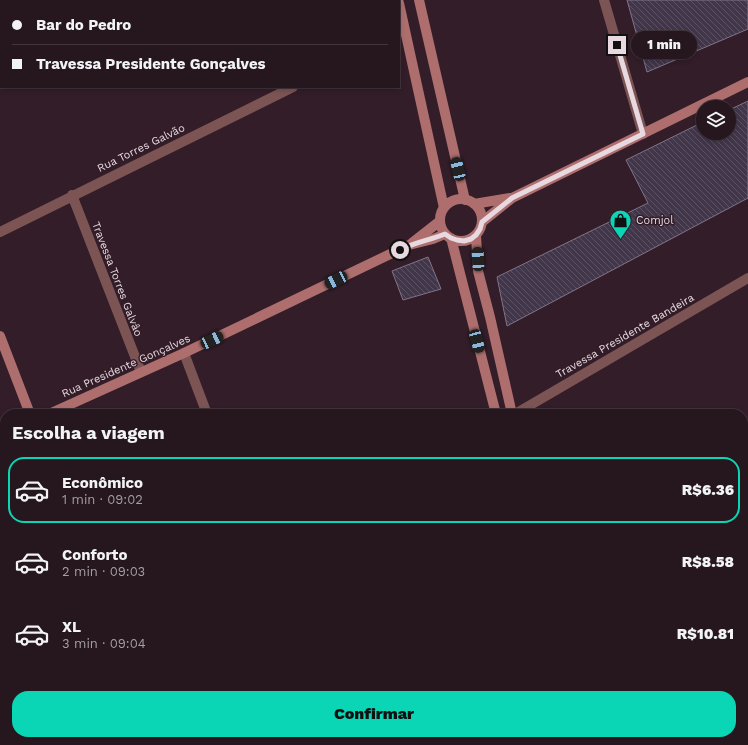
<!DOCTYPE html>
<html lang="pt">
<head>
<meta charset="utf-8">
<style>
	body { margin:0; font-family:"Work Sans",sans-serif; background:#32232b; color:#f1f3f6; height:100vh; display:flex; flex-direction:column; font-size:15px; white-space:nowrap }
	* { box-sizing:border-box; margin:0 }
	p { font-size:13px; color:#a49fa4 }
	.icon { flex:none; width:22px; height:22px; fill:none; stroke:currentColor; stroke-width:2; stroke-linecap:round; stroke-linejoin:round }
	.map { position:relative; flex:1; overflow:hidden }
	.side { position:absolute; left:0px; top:409px; width:748px; height:336px; display:flex; flex-direction:column; background:#26161e; border-radius:16px 16px 0 0; box-shadow:0 2px 6px #0003,0 0 0 1px #42353c }
	.side>* { flex:none }
	.hud { position:absolute; left:0px; top:0px; width:400px; height:88px; box-shadow:0 2px 6px #0003,0 0 0 1px #42353c; display:grid; align-content:center; height:88px; padding:0 12px; background:#26161e }
	.fabs { position:absolute; left:696px; top:100px; display:grid; gap:8px }
	.fabs a { display:grid; place-items:center; width:40px; height:40px; border-radius:50%; background:#26161e; box-shadow:0 2px 6px #0003,0 0 0 1px #42353c; font-size:20px }
	.end { position:absolute; width:18px; height:18px; margin:-9px; border:5px solid #e8d9e0; background:#111; box-shadow:0 0 0 2px #111 }
	.from { border-radius:50% }
	.bubble { position:absolute; height:28px; border-radius:14px; background:#26161e; box-shadow:0 2px 6px #0003,0 0 0 1px #42353c; font-size:13px; font-weight:800; line-height:28px; text-align:center }
	.car { position:absolute; width:12px; height:24px; margin:-12px -6px; border-radius:5px; box-shadow:0 0 3px 1px #0007; background:linear-gradient(#222 24%,#8ab4d8 0 40%,#222 0 76%,#8ab4d8 0 86%,#222 0) }
	.hud b { display:flex; align-items:center; gap:14px; height:38px; font-size:15px }
	.hud b+b { border-top:1px solid #42353c }
	.hud i { width:10px; height:10px; background:#f1f3f6 }
	ul { padding:0; list-style:none }
	li { display:flex; align-items:center; gap:12px; height:66px; margin:0 8px 6px; padding:0 4px; border:2px solid transparent; border-radius:16px }
	li div { flex:1 }
	li b { display:block; font-size:15px }
	li em { font-style:normal; font-weight:800 }
	li.current { border-color:#0ad5b5 }
	li>.icon { width:36px; height:36px; stroke-width:1.5 }
	h2 { padding:0 12px; font-size:18px; line-height:48px }
	.button { display:flex; gap:8px; margin-top:auto; padding:8px 12px }
	.button a { flex:1; height:46px; border-radius:16px; background:#0ad5b5; color:#111; font-size:16px; font-weight:800; line-height:46px; text-align:center }
	.map>svg:first-child { display:block }
	.building { fill:url(#building-back-hatch); stroke:#81748a }
	.lines { fill:none; stroke-linecap:round; stroke-linejoin:round }
	.lane { stroke:#7c5454; stroke-width:10 }
	.street { stroke:#7c5454; stroke-width:10 }
	.secondary { stroke:#ae6e6e; stroke-width:10 }
	.route { stroke:#e8d9e0; stroke-width:5 }
	.labels { text-anchor:middle; dominant-baseline:central; stroke-width:3; stroke-linejoin:round; paint-order:stroke }
	.street-label { font-size:11px; fill:#e8d9e0; stroke:#321d28 }
	.poi-label { font-size:11px; fill:#e8d9e0; stroke:#321d28; text-anchor:start }
</style>
</head>
<body>
<div class="map">
<svg width="748" height="745" viewBox="0 0 748 745">
	<defs>
		<pattern id="building-back-hatch" width="6" height="6" patternUnits="userSpaceOnUse"><rect width="6" height="6" fill="#42364a"/><path d="M-1 5l2 2M0 0l6 6M5-1l2 2" fill="none" stroke="#5d5264"/></pattern>
	</defs>
	<rect width="100%" height="100%" fill="#321d28"/>
	<path class="building" d="M 627,0 L 748,0 L 748,29 L 647,72 Z
		M 748,101 L 748,198 L 507,326 L 497,277 L 648,203 L 626,160 L 703,122 L 703,133 L 729,133 L 729,110 Z
		M 428,257 L 441,289 L 403,300 L 392,271 Z"/>
	<g class="lines">
		<path class="lane" d="M 294,745 L 307,740"/>
		<path class="street" d="M 604,0 L 643,134
			M 55,1 L 57,0
			M 0,29 L 1,28
			M 72,195 L 141,372
			M 0,232 L 293,87
			M 184,353 L 207,414
			M 515,414 L 748,278
			M 0,557 L 5,555
			M 0,728 L 5,724
			M 356,740 L 358,745"/>
		<path class="secondary" d="M 419,0 L 465,200
			M 399,3 L 444,208
			M440 220a21 21 0 1 1 42 0a21 21 0 1 1-42 0Z
			M 474,204 L 510,198
			M 482,222 L 512,198 L 748,82
			M 476,235 L 478,271 L 490,317 L 512,414
			M 451,238 L 496,414
			M 412,243 L 440,221
			M 0,336 L 30,414
			M 49,414 L 184,353 L 409,245 L 433,239 L 445,234
			M 0,437 L 5,434
			M 167,740 L 169,745
			M 570,740 L 571,745
			M 587,740 L 588,745"/>
	</g>
	<g class="lines">
		<path class="route" d="M 400,250 C 415,242 431,240 445,234 L 451,238 L 457,240 L 464,241 L 471,239 L 476,235 L 480,229 L 482,222 L 512,198 L 643,134 L 617,45"/>
	</g>
	<defs>
		<symbol id="shop-pin" viewBox="-11 -11 22 30"><path d="M0 17L-7.5 6A9.5 9.5 0 1 1 7.5 6Z" fill="#0ad5b5" stroke="#321d28"/><path d="M-5-2.5h2.3a2.7 3.5 0 0 1 5.4 0H5L5.5 6h-11ZM-1.5-2.5h3a1.5 2.3 0 0 0-3 0Z" fill="#111"/></symbol>
	</defs>
	<g fill-rule="evenodd">
		<use href="#shop-pin" x="608" y="208" width="25" height="34"/>
	</g>
	<g class="labels">
		<g class="street-label">
			<text transform="translate(141 148) rotate(-26)">Rua Torres Galvão</text>
			<text transform="translate(117 279) rotate(69)">Travessa Torres Galvâo</text>
			<text transform="translate(625 336) rotate(-30)">Travessa Presidente Bandeira</text>
			<text transform="translate(126 366) rotate(-24)">Rua Presidente Gonçalves</text>
		</g>
		<g class="poi-label">
			<text x="636" y="220">Comjol</text>
		</g>
	</g>
</svg>
<div class="fabs">
<a><svg class="icon" aria-label="layers" viewBox="0 0 24 24"><path d="M12 4l9 5-9 5-9-5zM3 14l9 5 9-5"/></svg></a>
</div>
<i class="end from" style="left:400px;top:250px"></i>
<i class="end" style="left:617px;top:45px"></i>
<div class="bubble" style="left:631px;top:31px;width:66px">1 min</div>
<i class="car" style="left:458px;top:169px;rotate:347deg"></i>
<i class="car" style="left:478px;top:259px;rotate:357deg"></i>
<i class="car" style="left:336px;top:280px;rotate:244deg"></i>
<i class="car" style="left:212px;top:340px;rotate:65deg"></i>
<i class="car" style="left:477px;top:341px;rotate:165deg"></i>
<div class="hud">
<b><i class="from"></i>Bar do Pedro</b>
<b><i></i>Travessa Presidente Gonçalves</b>
</div>
<section class="side">
<h2>Escolha a viagem</h2>
<ul>
<li class="current"><svg class="icon" aria-label="car" viewBox="0 0 24 24"><path d="M5 17H2v-5l4-1 3-4h7l3 4 3 1v5h-3M9 17h6M6 11h13"/><circle cx="7" cy="17" r="2"/><circle cx="17" cy="17" r="2"/></svg><div><b>Econômico</b><p>1 min · 09:02</p></div><em>R$6.36</em></li>
<li><svg class="icon" aria-label="car" viewBox="0 0 24 24"><path d="M5 17H2v-5l4-1 3-4h7l3 4 3 1v5h-3M9 17h6M6 11h13"/><circle cx="7" cy="17" r="2"/><circle cx="17" cy="17" r="2"/></svg><div><b>Conforto</b><p>2 min · 09:03</p></div><em>R$8.58</em></li>
<li><svg class="icon" aria-label="car" viewBox="0 0 24 24"><path d="M5 17H2v-5l4-1 3-4h7l3 4 3 1v5h-3M9 17h6M6 11h13"/><circle cx="7" cy="17" r="2"/><circle cx="17" cy="17" r="2"/></svg><div><b>XL</b><p>3 min · 09:04</p></div><em>R$10.81</em></li>
</ul>
<div class="button"><a>Confirmar</a></div>
</section>
</div>
</body>
</html>
